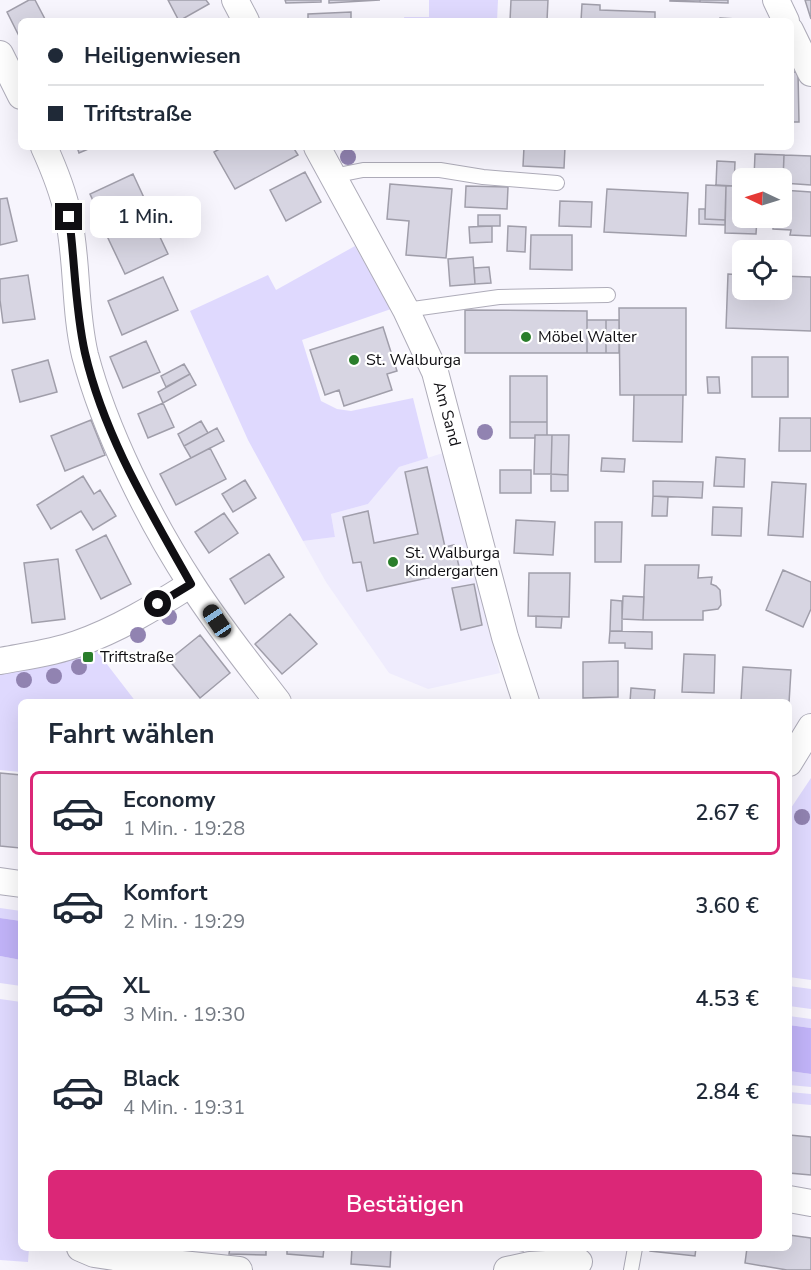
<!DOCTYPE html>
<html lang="de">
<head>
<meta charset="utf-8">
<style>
	body { margin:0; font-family:"Nunito Sans",sans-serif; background:#f2f2f3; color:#1f2937; height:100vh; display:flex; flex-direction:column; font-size:22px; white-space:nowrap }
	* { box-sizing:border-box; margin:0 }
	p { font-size:20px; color:#747a83 }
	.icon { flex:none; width:33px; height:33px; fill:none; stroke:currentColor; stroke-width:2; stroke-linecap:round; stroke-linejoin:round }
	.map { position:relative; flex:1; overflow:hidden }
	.side { position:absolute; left:18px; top:699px; width:774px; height:552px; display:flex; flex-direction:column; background:#fff; border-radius:9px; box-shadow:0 6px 24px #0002 }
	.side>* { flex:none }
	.top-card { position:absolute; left:18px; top:18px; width:776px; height:132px; border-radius:9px; box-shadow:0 6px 24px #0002; display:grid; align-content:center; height:132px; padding:0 30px; background:#fff }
	.needle { width:39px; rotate:274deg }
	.controls { position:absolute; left:732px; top:168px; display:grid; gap:12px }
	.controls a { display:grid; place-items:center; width:60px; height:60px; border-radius:9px; background:#fff; box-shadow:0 6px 24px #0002; font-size:30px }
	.end { position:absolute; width:27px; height:27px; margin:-14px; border:8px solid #100f13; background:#fff; box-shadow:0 0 0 3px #fff }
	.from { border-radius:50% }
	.bubble { position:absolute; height:42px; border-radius:9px; background:#fff; box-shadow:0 6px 24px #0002; font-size:20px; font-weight:600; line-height:42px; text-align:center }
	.car { position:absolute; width:18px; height:36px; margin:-18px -9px; border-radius:8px; box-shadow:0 0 4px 2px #0007; background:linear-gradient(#222 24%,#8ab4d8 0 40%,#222 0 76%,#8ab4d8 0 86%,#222 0) }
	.top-card b { display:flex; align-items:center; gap:21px; height:57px; font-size:22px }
	.top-card b+b { border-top:2px solid #e0e1e3 }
	.top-card i { width:15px; height:15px; background:#1f2937 }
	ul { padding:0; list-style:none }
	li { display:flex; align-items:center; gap:18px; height:84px; margin:0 12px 9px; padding:0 18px; border:3px solid transparent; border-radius:9px }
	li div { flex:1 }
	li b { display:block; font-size:22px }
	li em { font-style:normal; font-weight:600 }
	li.selected { border-color:#db2777 }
	li>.icon { width:54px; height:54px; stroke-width:1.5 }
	h2 { padding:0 30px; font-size:27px; line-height:72px }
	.action { display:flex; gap:12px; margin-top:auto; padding:12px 30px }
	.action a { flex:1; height:69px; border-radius:9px; background:#db2777; color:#fff; font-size:24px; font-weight:600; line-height:69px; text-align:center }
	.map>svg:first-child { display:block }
	.built { fill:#efecfd }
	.green { fill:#dfd9fe }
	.water { fill:#c1b3f8 }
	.building { fill:#d7d5e2; stroke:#a09eaa; stroke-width:1.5 }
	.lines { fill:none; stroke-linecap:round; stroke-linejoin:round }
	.lane-casing { stroke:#aeacb9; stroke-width:16 }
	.street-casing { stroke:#aeacb9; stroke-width:28 }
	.lane { stroke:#fff; stroke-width:14 }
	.street { stroke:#fff; stroke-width:26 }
	.tree { fill:#9183b1 }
	.route { stroke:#100f13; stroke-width:8 }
	.poi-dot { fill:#2a7e2b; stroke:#fff; stroke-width:2 }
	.labels { text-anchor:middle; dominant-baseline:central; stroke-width:4.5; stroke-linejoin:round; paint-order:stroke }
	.poi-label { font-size:16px; fill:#100f13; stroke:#fff; text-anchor:start }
	.street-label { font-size:16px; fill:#100f13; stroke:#fff }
</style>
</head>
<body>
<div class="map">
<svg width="811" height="1270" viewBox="0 0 811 1270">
	<rect width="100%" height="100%" fill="#f7f5fd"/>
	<path class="built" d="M 446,452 L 500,673 L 428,689 L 389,673 L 326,582 L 303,541 L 335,537 L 331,514 L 368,504 L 399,467 Z"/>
	<path class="green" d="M 429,0 L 498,0 L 497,21 L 405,21 L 404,17 L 429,17 Z
		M 355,246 L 391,309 L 302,340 L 321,401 L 337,409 L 351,411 L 413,398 L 428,458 L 399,467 L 368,504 L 331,514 L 335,537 L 303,541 L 248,440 L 190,311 L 268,275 L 276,290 Z
		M 96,650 L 136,702 L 21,702 L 21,772 L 0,770 L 0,674 L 43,667 Z
		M 811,778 L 811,980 L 789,977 L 789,811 Z
		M 0,908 L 21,911 L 21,921 L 0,918 Z
		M 0,956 L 21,960 L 21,986 L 0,983 Z
		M 789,986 L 811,989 L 811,1009 L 789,1006 Z
		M 0,999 L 21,1002 L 21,1248 L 29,1248 L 28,1262 L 0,1260 Z
		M 789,1016 L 811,1019 L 811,1028 L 789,1025 Z
		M 789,1071 L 811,1074 L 811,1087 L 789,1085 Z
		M 789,1092 L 811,1094 L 811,1105 L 789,1103 Z"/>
	<path class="water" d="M 0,918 L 21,921 L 21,960 L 0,956 Z
		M 789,1025 L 811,1028 L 811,1074 L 789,1071 Z"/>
	<path class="building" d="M 29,0 L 35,0 L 46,21 L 21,21 L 21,40 L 7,12 Z
		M 168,0 L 206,0 L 209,4 L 179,21 Z
		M 285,0 L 321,0 L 321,2 L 286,3 Z
		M 329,0 L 380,0 L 329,3 Z
		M 511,0 L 548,0 L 547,21 L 510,21 Z
		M 670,0 L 700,0 L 700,2 L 670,1 Z
		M 700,0 L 728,0 L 728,3 L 700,2 Z
		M 805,0 L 811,0 L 811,19 Z
		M 582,4 L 600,5 L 600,10 L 655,12 L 655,21 L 581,21 Z
		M 351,12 L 351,21 L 308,21 L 308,14 Z
		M 720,18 L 753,20 L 753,21 L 720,21 Z
		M 790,72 L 798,72 L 799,122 L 790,122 Z
		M 77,147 L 93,147 L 79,153 Z
		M 223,147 L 293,147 L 298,155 L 235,189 L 214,152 Z
		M 381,147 L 413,147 L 413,149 L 381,148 Z
		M 524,147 L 565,147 L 564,168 L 523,166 Z
		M 755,154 L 784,155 L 783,179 L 754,178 Z
		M 784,155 L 811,156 L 811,185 L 783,183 Z
		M 717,161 L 735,162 L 734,186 L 716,185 Z
		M 305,172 L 321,202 L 286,221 L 270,190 Z
		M 133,174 L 145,200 L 102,220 L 90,194 Z
		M 390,184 L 452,189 L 446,258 L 406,255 L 409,221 L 387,219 Z
		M 706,185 L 726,186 L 725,220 L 705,219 Z
		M 466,186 L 508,187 L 507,209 L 465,207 Z
		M 726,186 L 742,186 L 742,218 L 757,218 L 756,234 L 725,233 Z
		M 607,189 L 688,193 L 686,236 L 604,232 Z
		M 782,190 L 811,192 L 811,236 L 790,235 L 791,230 L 773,229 L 773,218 L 782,218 Z
		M 7,198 L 17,241 L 0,245 L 0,199 Z
		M 560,201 L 592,202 L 591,227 L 559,226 Z
		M 699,209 L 705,209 L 705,219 L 725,220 L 725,225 L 699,224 Z
		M 478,215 L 500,215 L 500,226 L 478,226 Z
		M 150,216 L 168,254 L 125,274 L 107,236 Z
		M 492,226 L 492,242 L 470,243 L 469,227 Z
		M 508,226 L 526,227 L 525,252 L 507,251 Z
		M 531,235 L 572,235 L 572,270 L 530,269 Z
		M 473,257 L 475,284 L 450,286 L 448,259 Z
		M 489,267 L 491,283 L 475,284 L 474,268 Z
		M 728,274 L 742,275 L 742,290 L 782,290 L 782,276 L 811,277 L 811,331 L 726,328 Z
		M 28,275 L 35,319 L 3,323 L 0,300 L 0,279 Z
		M 163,277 L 178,310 L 122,335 L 108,301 Z
		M 619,308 L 686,308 L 686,395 L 620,395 Z
		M 465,310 L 587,311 L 587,353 L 465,353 Z
		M 587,320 L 606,320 L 606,353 L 587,353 Z
		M 606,320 L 619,320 L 619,353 L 606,353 Z
		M 383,327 L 397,371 L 387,374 L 392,390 L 344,406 L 339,390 L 325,395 L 310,350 Z
		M 146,341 L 160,372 L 123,388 L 110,357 Z
		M 752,357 L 788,357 L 788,397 L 752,397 Z
		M 48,360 L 57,392 L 20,402 L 12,370 Z
		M 184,364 L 190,374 L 166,387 L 161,376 Z
		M 190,374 L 196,385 L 163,403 L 158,392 Z
		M 510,376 L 547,376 L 547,422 L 510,422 Z
		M 707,377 L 719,377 L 720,393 L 708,393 Z
		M 634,395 L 683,395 L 682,442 L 633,441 Z
		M 163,403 L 174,427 L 148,438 L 138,414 Z
		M 780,418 L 811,418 L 811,451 L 779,451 Z
		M 91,420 L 105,455 L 65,471 L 51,436 Z
		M 201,421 L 208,433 L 184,446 L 178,434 Z
		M 510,422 L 547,422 L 547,435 L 535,435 L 535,438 L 510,438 Z
		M 217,428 L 224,441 L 191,458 L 184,446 Z
		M 535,435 L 552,435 L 551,474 L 534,474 Z
		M 552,435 L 569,435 L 568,475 L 551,474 Z
		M 210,448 L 226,479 L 176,505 L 160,474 Z
		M 716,457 L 745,459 L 744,487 L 714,486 Z
		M 602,458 L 625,459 L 624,472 L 601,471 Z
		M 427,467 L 445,547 L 454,545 L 460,571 L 367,591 L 361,562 L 353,563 L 343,517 L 368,511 L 374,543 L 418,534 L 405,472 Z
		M 500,470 L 531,470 L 531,493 L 500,493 Z
		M 551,474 L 568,475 L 568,491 L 551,491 Z
		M 83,476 L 94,494 L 100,490 L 116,516 L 93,530 L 81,511 L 51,529 L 37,505 Z
		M 245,480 L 256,498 L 233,512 L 222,494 Z
		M 653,481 L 703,482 L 702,498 L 653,496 Z
		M 772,482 L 806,484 L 803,537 L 768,535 Z
		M 653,496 L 668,497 L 667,516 L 652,516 Z
		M 713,507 L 742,508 L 741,536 L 712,535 Z
		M 224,513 L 238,533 L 209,553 L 195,532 Z
		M 516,520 L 555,522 L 553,555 L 514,553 Z
		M 595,522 L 622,522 L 621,562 L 595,562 Z
		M 106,535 L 131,584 L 101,599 L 76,550 Z
		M 269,554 L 284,577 L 245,604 L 230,579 Z
		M 58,559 L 65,619 L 32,623 L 24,563 Z
		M 645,565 L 699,565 L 698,578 L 712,577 L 711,584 L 716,586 L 720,590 L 721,605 L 718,609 L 703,611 L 703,620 L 643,620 Z
		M 783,570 L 811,582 L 811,609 L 803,627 L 766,610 Z
		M 529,573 L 570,573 L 569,617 L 528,616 Z
		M 474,584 L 482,625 L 461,630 L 452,588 Z
		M 623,596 L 644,597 L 643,620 L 622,619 Z
		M 611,600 L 622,601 L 622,631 L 610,631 Z
		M 290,614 L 317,644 L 282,674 L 255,644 Z
		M 536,616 L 562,617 L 561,628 L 536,627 Z
		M 610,631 L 652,632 L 652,649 L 625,648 L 625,643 L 609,643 Z
		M 200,635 L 230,673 L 200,698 L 169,660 Z
		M 684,654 L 715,655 L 714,693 L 682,692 Z
		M 618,661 L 618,697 L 583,698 L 583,662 Z
		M 743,667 L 791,670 L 789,703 L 741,701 Z
		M 631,688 L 655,690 L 654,702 L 630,702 Z
		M 0,773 L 21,775 L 20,848 L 0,846 Z
		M 789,1135 L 811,1137 L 811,1175 L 789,1173 Z
		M 789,1235 L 811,1238 L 811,1270 L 787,1270 L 745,1263 L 747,1248 L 789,1248 Z
		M 230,1248 L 266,1248 L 266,1255 L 229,1254 Z
		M 287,1248 L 324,1248 L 323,1257 L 287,1254 Z
		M 352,1248 L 391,1248 L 390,1267 L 351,1264 Z
		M 502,1248 L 523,1248 L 523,1251 Z
		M 650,1248 L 696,1248 L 695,1256 L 650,1251 Z"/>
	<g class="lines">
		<defs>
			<path id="lane" d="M 333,176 L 363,170 L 440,170 L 483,177 L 557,183
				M 406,310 L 499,297 L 608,295
				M 631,1270 L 635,1248"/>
			<path id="street" d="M 235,0 L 246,21
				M 776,0 L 786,21
				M 790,30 L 811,73
				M 0,54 L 21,96
				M 44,147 C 54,169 63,191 68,215 C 78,261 74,309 85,355 C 105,431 149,519 192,585 C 218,626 249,664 278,702
				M 317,147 L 406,310 L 435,372 L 505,637 L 526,702
				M 0,661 C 26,656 52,653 77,644 C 117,630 155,607 191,584
				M 789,763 L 811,727
				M 0,881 L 21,884
				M 789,1199 L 811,1203
				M 80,1248 L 94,1254 L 114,1257 L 239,1270
				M 507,1270 L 530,1265 L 579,1262"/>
		</defs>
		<use href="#lane" class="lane-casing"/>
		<use href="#street" class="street-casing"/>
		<use href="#lane" class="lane"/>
		<use href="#street" class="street"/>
	</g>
	<g class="tree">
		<circle cx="348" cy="157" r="8"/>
		<circle cx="485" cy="432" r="8"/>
		<circle cx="169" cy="617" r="8"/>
		<circle cx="138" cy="635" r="8"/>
		<circle cx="79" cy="667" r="8"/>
		<circle cx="54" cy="676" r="8"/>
		<circle cx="24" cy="680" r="8"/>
		<circle cx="802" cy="817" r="8"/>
	</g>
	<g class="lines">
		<path class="route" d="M 69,217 C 75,262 75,309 85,353 C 104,436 150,511 191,584 L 158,604"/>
	</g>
	<g class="poi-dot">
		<circle cx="526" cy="337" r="6"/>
		<circle cx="354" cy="360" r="6"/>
		<circle cx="393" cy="562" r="6"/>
		<rect x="82" y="651" width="12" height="12" rx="3"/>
	</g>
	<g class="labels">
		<g class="poi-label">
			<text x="538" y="337">Möbel Walter</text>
			<text x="366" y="360">St. Walburga</text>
			<text x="405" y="553">St. Walburga<tspan x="405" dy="18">Kindergarten</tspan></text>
			<text x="100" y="657">Triftstraße</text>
		</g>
		<g class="street-label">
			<text transform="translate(447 414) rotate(75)">Am Sand</text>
		</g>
	</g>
</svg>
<div class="controls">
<a><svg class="needle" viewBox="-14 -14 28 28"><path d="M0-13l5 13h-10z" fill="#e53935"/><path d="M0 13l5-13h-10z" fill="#747a83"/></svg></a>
<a><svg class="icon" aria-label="locate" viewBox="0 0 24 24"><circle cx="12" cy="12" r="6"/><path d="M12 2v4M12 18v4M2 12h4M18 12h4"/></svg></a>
</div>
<i class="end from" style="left:158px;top:604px"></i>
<i class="end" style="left:69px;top:217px"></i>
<div class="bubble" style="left:90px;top:196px;width:111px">1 Min.</div>
<i class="car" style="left:217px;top:621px;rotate:326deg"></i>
<div class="top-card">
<b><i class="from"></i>Heiligenwiesen</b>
<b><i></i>Triftstraße</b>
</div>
<section class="side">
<h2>Fahrt wählen</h2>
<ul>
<li class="selected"><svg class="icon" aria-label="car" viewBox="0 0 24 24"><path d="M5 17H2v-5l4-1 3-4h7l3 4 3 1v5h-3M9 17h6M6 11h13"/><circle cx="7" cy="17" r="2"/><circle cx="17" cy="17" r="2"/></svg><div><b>Economy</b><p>1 Min. · 19:28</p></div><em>2.67 €</em></li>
<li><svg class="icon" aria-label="car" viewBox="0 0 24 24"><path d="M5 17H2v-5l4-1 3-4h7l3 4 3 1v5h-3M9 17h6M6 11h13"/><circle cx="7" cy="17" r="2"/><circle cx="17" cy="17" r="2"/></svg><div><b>Komfort</b><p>2 Min. · 19:29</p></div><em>3.60 €</em></li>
<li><svg class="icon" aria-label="car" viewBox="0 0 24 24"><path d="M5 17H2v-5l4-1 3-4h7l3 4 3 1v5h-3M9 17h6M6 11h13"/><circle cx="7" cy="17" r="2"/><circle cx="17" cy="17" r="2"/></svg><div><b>XL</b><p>3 Min. · 19:30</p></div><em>4.53 €</em></li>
<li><svg class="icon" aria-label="car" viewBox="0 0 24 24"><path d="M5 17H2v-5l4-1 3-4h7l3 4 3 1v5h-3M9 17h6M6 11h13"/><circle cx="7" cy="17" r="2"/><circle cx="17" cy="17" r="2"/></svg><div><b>Black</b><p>4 Min. · 19:31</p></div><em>2.84 €</em></li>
</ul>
<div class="action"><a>Bestätigen</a></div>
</section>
</div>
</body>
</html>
